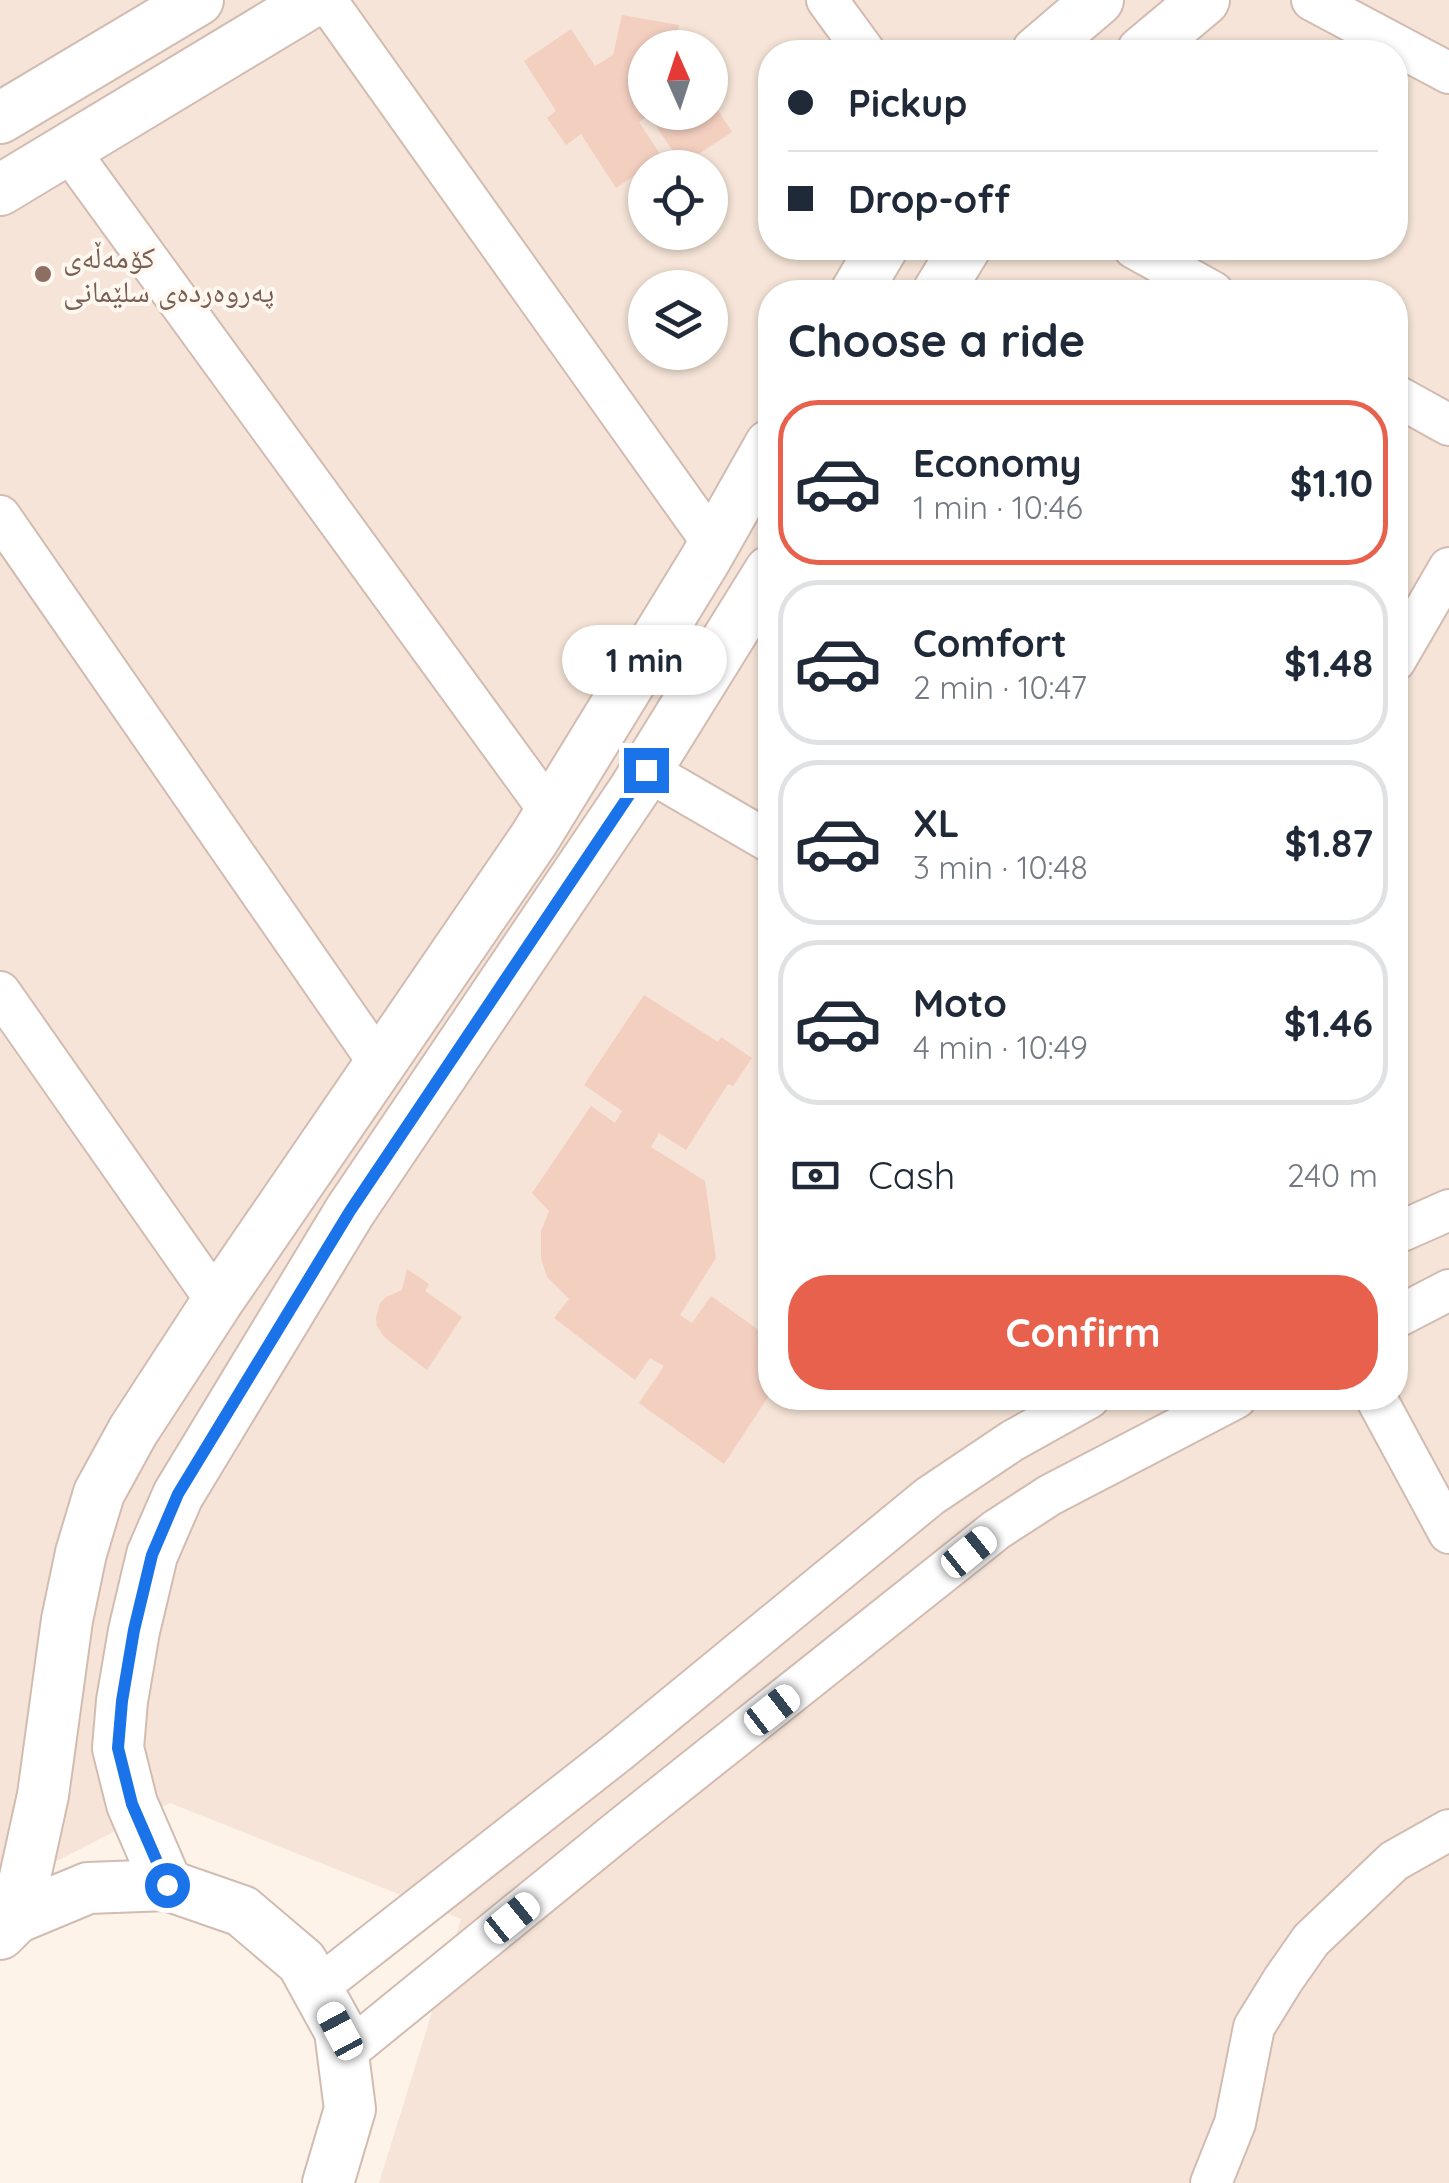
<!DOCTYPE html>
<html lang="en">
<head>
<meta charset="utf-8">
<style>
	body { margin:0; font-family:Quicksand,"Noto Naskh Arabic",sans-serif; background:#f6f6f7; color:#1f2937; height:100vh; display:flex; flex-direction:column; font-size:38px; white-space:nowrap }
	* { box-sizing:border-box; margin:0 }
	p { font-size:32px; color:#747a83 }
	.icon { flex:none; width:55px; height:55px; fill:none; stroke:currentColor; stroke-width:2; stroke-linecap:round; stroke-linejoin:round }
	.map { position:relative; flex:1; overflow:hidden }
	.side { position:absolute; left:758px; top:280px; width:650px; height:1130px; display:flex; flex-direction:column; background:#fff; border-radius:40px; box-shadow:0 2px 8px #0004 }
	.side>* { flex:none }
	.hud { position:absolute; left:758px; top:40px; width:650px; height:220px; border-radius:40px; box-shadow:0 2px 8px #0004; display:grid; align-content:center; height:220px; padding:0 30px; background:#fff }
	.needle { width:65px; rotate:357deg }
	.controls { position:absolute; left:628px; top:30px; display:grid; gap:20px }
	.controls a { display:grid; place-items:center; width:100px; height:100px; border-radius:50%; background:#fff; box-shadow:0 2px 8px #0004; font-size:50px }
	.end { position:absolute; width:45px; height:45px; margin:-22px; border:12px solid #1a73e8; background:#fff; box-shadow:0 0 0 5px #fff }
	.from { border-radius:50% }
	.bubble { position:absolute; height:70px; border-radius:35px; background:#fff; box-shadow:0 2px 8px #0004; font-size:32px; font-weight:700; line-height:70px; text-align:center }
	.car { position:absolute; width:30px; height:60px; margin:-30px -15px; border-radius:12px; box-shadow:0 0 8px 2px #0007; background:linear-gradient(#fff 24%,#345 0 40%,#fff 0 76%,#345 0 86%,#fff 0) }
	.hud b { display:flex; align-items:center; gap:35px; height:95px; font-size:38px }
	.hud b+b { border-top:2px solid #e0e1e3 }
	.hud i { width:25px; height:25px; background:#1f2937 }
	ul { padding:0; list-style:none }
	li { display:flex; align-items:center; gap:30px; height:165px; margin:0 20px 15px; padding:0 10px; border:5px solid #e0e1e3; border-radius:40px }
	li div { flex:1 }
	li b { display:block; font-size:38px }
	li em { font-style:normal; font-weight:700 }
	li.on { border-color:#e8614d }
	li>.icon { width:90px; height:90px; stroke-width:1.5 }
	h2 { padding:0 30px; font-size:45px; line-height:120px }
	.pay { display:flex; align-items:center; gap:25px; height:110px; padding:0 30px; font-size:38px }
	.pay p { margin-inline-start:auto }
	.primary-button { display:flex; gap:20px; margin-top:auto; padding:20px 30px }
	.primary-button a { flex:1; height:115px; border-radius:40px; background:#e8614d; color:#fff; font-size:40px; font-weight:700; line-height:115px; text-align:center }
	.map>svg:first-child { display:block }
	.residential { fill:#f5e4d7; fill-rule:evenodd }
	.building { fill:#f3cfc0 }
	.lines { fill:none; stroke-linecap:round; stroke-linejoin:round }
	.minor-casing { stroke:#d2bcb1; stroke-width:44 }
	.tertiary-casing { stroke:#d2bcb1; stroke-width:54 }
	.minor { stroke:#fff; stroke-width:40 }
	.tertiary { stroke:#fff; stroke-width:50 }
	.route { stroke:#1a73e8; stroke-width:12 }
	.education-dot { fill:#8d6e63; stroke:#fff8f0; stroke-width:4 }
	.labels { text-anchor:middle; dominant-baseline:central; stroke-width:8; stroke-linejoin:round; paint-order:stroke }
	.education-label { font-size:30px; fill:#785e54; stroke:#fff8f0; text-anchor:start }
</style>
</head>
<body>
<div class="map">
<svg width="1449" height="2183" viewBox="0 0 1449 2183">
	<rect width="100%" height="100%" fill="#fdf3e9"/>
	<path class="residential" d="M 0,0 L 1449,0 L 1449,2183 L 379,2183 L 461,1919 L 170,1803 L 0,1890 ZM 645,48 L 710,48 L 710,112 L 645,112 ZM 770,52 L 1395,52 L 1395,248 L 770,248 ZM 645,168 L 710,168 L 710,232 L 645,232 ZM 645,288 L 710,288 L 710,352 L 645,352 ZM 770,292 L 1395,292 L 1395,1398 L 770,1398 Z"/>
	<path class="building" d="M 622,15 L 679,25 L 674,48 L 645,48 L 645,112 L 710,112 L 710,98 L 732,132 L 682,165 L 649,115 L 639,122 L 662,157 L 616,188 L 581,134 L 566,145 L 547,118 L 556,111 L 524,61 L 571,29 L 595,66 L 613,55 Z
		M 644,995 L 718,1042 L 721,1037 L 752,1058 L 733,1086 L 728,1084 L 686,1150 L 659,1133 L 651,1147 L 705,1181 L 716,1258 L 680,1315 L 692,1323 L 711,1296 L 770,1338 L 770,1394 L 724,1464 L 639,1403 L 664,1366 L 650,1358 L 635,1380 L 554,1318 L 569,1299 L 547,1277 L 541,1258 L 541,1231 L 549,1211 L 532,1193 L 591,1106 L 615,1123 L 622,1111 L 584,1085 Z
		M 407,1269 L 429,1284 L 425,1291 L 462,1317 L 427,1370 L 384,1337 L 377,1326 L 376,1318 L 380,1303 L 386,1297 L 402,1290 Z"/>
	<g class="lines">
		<defs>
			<path id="minor" d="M 326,0 L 714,545
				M 827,0 L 865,52
				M 1312,0 L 1449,73
				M 67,148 L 551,813
				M 1134,248 L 1213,292
				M 1395,395 L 1449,425
				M 0,516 L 381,1066
				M 1395,661 L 1449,568
				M 646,770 L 770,842
				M 0,992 L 217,1302
				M 1395,1234 L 1449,1210
				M 1395,1318 L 1449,1290
				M 1376,1398 L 1449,1533
				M 317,1988 L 618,1752 L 930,1496 L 1012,1441 L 1089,1398
				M 343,2055 L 624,1826 L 996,1530 L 1050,1495 L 1236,1398
				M 1211,2183 L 1235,2123 L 1254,2027 L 1283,1980 L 1311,1940 L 1394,1861 L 1449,1830"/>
			<path id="tertiary" d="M 1037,52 L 1098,0
				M 1142,52 L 1204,0
				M 0,118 L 198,0
				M 0,190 L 315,0
				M 856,292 L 882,248
				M 938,292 L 965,248
				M 167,1885 L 132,1804 L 118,1748 L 122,1701 L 134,1631 L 152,1555 L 178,1495 L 350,1211 L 634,790 L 770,571
				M 16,1918 L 43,1795 L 67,1620 L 81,1553 L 99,1493 L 133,1431 L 217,1302 L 534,839 L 705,560 L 770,445
				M 0,1934 L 16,1918 L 88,1888 L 167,1885 L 242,1911 L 302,1962 L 340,2031 L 350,2109 L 328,2183"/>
		</defs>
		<use href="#minor" class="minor-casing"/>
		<use href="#tertiary" class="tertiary-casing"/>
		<use href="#minor" class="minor"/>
		<use href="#tertiary" class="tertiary"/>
	</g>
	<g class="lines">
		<path class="route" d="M 167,1885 L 132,1804 L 118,1748 L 122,1701 L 134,1630 L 152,1555 L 178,1494 L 350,1211 L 646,770"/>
	</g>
	<circle class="education-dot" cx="43" cy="274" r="10"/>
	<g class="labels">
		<g class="education-label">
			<text x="63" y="257">كۆمەڵەی<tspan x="63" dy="34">پەروەردەی سلێمانی</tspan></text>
		</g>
	</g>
</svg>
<div class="controls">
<a><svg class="needle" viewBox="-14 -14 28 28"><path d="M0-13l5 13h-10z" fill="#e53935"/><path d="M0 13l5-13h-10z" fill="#747a83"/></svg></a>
<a><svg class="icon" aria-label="locate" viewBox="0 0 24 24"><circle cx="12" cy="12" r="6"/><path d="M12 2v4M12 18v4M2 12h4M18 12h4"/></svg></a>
<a><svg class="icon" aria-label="layers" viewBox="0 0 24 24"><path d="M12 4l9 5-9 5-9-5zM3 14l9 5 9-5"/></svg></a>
</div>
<i class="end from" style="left:167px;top:1885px"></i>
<i class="end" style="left:646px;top:770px"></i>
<div class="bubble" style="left:562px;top:625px;width:165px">1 min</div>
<i class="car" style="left:969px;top:1552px;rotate:51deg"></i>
<i class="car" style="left:772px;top:1710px;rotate:52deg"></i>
<i class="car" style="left:512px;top:1918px;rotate:51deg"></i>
<i class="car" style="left:340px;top:2031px;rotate:332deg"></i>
<div class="hud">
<b><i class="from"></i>Pickup</b>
<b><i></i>Drop-off</b>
</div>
<section class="side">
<h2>Choose a ride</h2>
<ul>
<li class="on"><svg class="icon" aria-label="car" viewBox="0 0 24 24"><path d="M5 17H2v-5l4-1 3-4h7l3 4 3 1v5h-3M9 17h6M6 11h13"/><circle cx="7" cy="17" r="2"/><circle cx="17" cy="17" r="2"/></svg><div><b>Economy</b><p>1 min · 10:46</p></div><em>$1.10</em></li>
<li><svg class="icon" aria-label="car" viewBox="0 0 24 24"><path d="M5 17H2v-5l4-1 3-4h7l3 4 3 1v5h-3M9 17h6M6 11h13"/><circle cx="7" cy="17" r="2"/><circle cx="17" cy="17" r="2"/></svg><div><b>Comfort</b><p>2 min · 10:47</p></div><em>$1.48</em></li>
<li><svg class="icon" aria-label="car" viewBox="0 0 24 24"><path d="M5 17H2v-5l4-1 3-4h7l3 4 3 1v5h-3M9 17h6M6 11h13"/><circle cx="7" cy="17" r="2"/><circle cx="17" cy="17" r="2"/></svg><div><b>XL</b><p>3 min · 10:48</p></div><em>$1.87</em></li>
<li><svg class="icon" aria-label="car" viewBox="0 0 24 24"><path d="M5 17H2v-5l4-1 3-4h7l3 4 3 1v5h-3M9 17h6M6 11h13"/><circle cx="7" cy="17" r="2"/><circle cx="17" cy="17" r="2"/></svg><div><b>Moto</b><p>4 min · 10:49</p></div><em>$1.46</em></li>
</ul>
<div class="pay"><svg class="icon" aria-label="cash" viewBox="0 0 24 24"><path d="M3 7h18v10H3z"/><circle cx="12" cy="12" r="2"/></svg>Cash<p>240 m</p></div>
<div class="primary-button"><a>Confirm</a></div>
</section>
</div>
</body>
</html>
